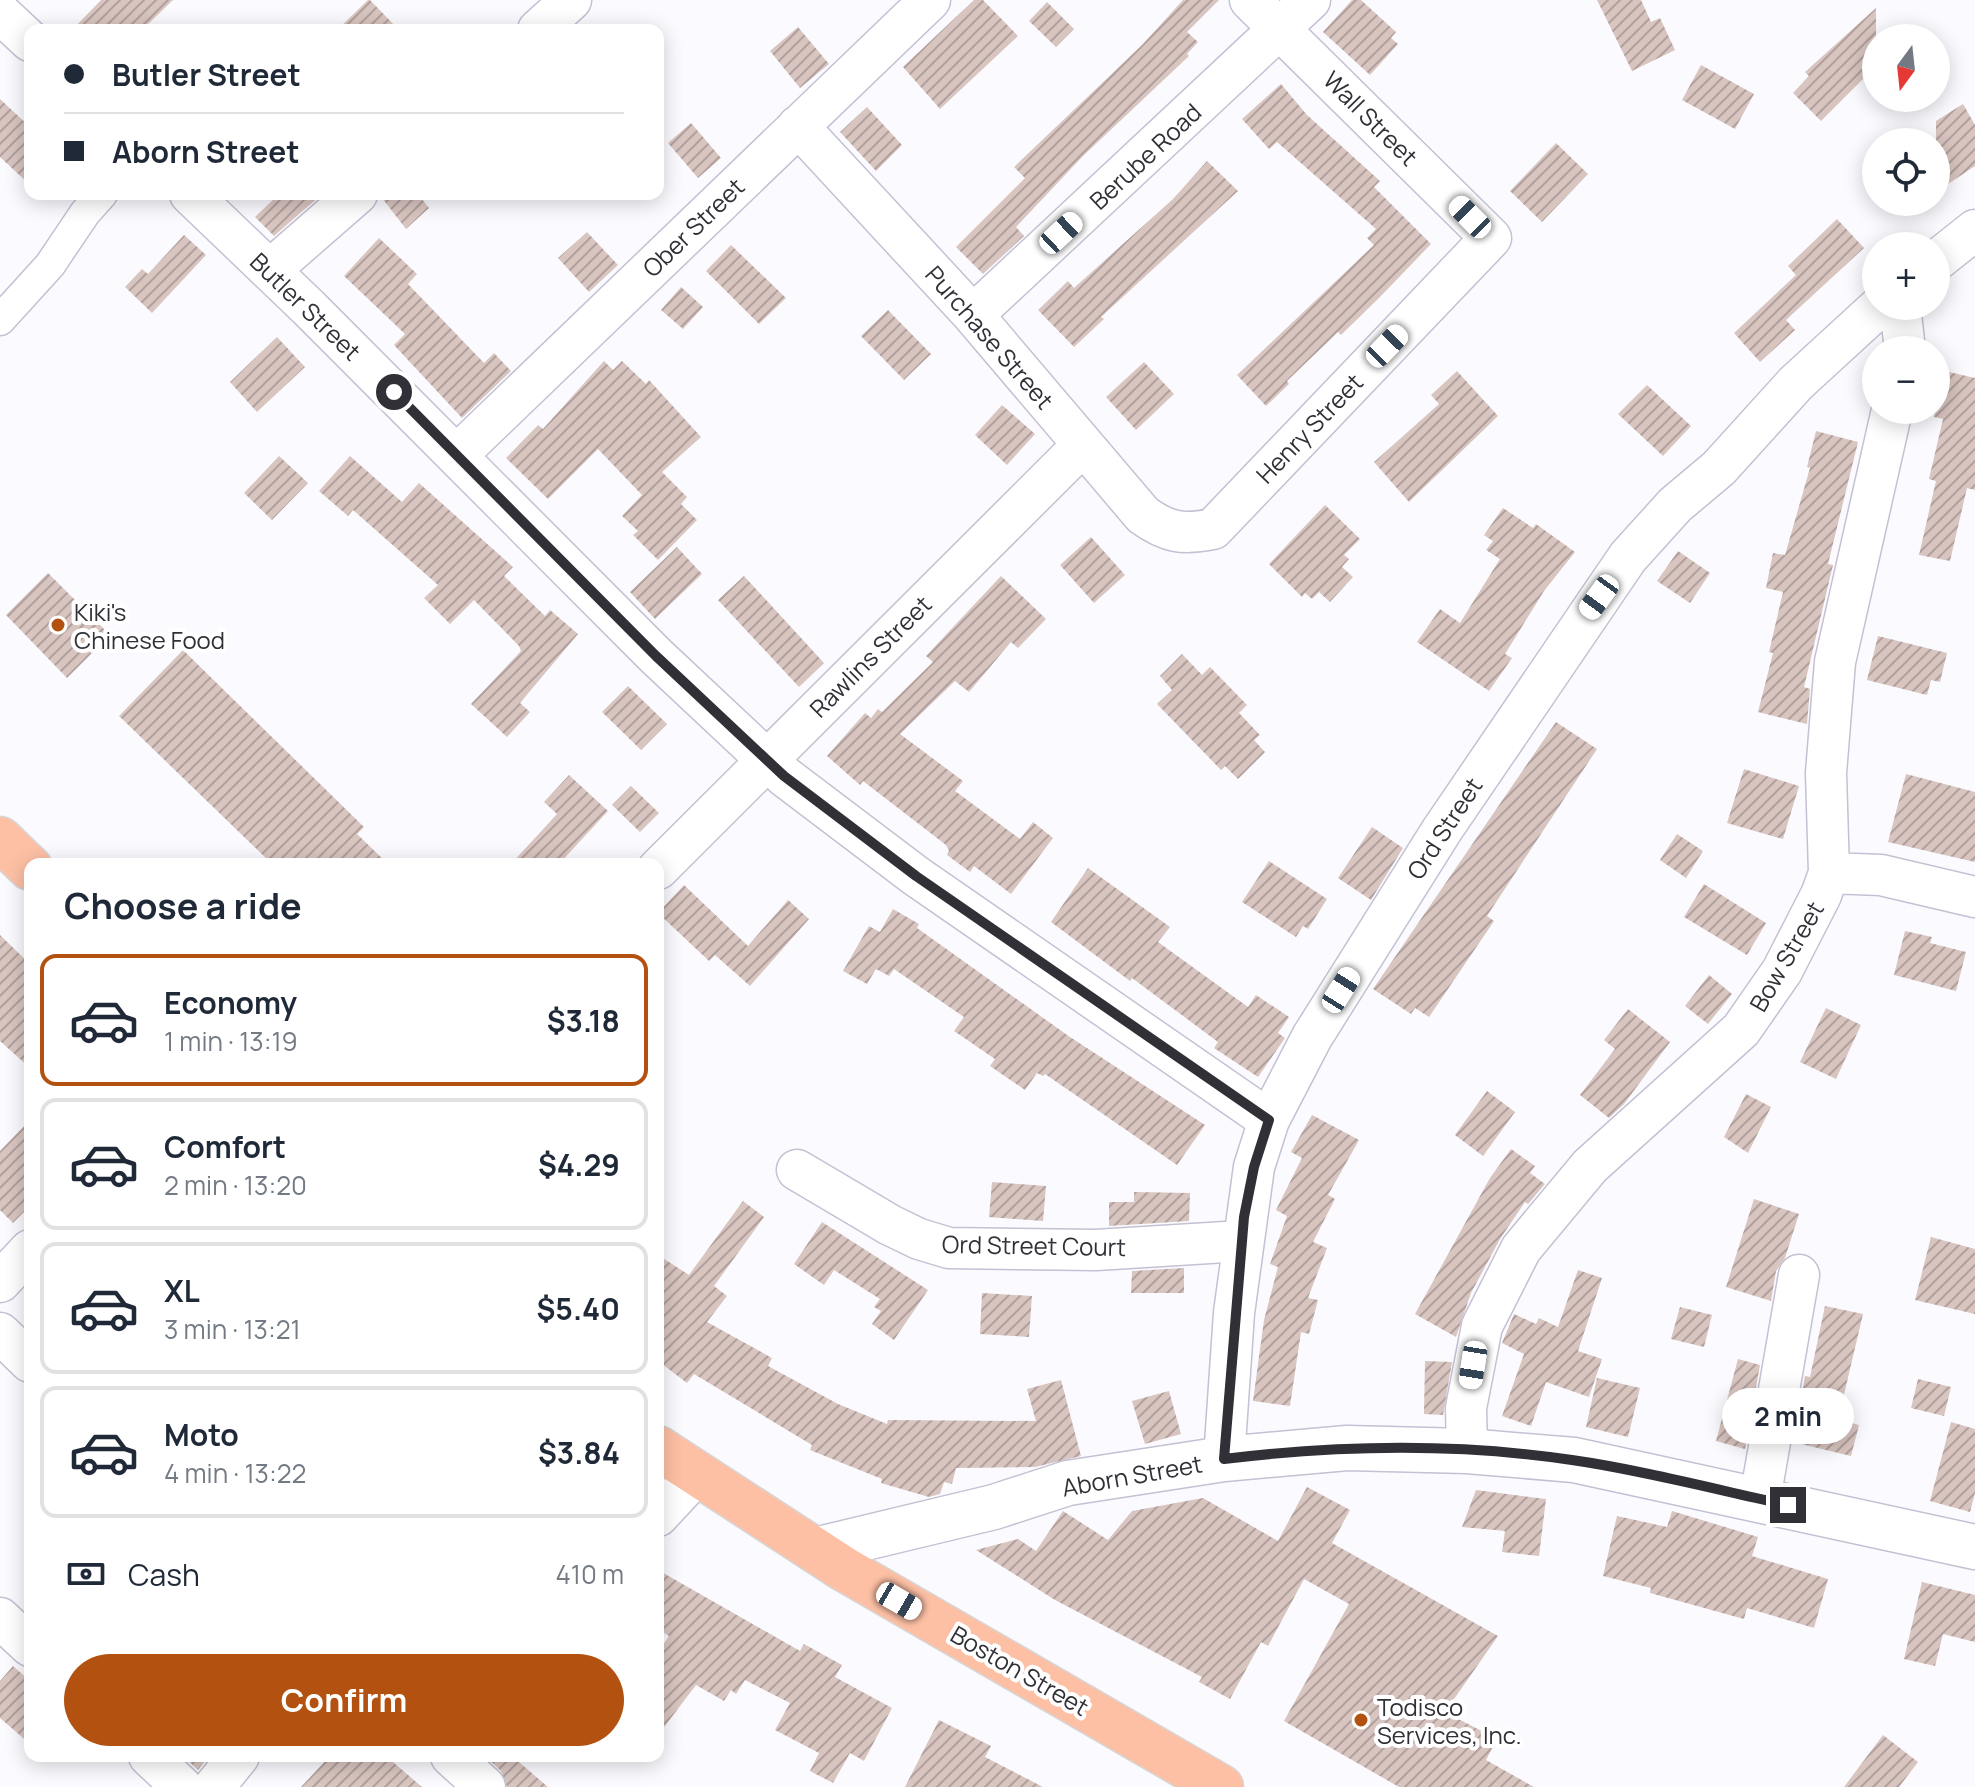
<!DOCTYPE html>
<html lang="en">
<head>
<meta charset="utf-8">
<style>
	body { margin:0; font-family:Manrope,sans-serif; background:#f6f6f7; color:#1f2937; height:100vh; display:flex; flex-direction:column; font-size:30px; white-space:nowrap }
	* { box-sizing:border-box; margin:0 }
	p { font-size:26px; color:#747a83 }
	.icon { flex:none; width:44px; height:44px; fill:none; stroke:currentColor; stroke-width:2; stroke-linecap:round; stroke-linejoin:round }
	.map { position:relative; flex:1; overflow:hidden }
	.side { position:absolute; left:24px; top:858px; width:640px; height:904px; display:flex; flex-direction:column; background:#fff; border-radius:16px; box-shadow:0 4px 20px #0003 }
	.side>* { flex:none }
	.banner { position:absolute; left:24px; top:24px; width:640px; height:176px; border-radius:16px; box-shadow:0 4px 20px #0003; display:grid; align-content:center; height:176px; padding:0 40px; background:#fff }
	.needle { width:52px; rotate:195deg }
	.tools { position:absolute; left:1862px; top:24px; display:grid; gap:16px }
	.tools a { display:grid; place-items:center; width:88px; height:88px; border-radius:50%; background:#fff; box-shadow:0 4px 20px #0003; font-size:40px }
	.end { position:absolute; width:36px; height:36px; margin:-18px; border:10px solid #313037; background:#fff; box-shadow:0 0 0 4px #fff }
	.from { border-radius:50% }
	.bubble { position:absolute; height:56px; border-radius:28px; background:#fff; box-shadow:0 4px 20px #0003; font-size:26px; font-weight:700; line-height:56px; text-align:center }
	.car { position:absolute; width:24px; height:48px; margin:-24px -12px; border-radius:10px; box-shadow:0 0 6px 2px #0007; background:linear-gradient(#fff 24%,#345 0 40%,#fff 0 76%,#345 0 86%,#fff 0) }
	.banner b { display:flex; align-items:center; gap:28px; height:76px; font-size:30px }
	.banner b+b { border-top:2px solid #e0e1e3 }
	.banner i { width:20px; height:20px; background:#1f2937 }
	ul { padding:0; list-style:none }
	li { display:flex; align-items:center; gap:24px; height:132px; margin:0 16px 12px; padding:0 24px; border:4px solid #e0e1e3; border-radius:16px }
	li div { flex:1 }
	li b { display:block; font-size:30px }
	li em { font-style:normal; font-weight:700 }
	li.active { border-color:#b35210 }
	li>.icon { width:72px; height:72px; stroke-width:1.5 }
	h2 { padding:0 40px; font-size:36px; line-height:96px }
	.pay { display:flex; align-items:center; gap:20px; height:88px; padding:0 40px; font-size:30px }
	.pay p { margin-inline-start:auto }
	.primary-button { display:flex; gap:16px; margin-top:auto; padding:16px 40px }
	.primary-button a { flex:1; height:92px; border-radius:48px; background:#b35210; color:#fff; font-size:32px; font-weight:700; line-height:92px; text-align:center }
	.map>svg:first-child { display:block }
	.building { fill:url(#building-hatch) }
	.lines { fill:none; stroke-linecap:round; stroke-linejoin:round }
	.pedestrian-casing { stroke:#c3c1d3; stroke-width:33 }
	.minor-casing { stroke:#c3c1d3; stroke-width:43 }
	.tertiary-casing { stroke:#c3c1d3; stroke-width:47 }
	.primary-casing { stroke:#d6d6d7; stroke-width:47 }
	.pedestrian { stroke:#fff; stroke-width:30 }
	.minor { stroke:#fff; stroke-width:40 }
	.tertiary { stroke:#fff; stroke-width:44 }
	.primary { stroke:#fdc0a5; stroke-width:44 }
	.route { stroke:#313037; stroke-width:10 }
	.poi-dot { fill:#b35210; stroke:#fff; stroke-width:3 }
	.labels { text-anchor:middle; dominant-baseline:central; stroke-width:8; stroke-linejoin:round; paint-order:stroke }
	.street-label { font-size:24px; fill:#313037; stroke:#fff }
	.poi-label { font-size:24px; fill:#313037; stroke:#fff; text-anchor:start }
</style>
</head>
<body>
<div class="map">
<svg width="1975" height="1787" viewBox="0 0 1975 1787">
	<defs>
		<pattern id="building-hatch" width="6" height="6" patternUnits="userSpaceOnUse" patternTransform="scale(2)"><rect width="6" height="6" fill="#d9c5c0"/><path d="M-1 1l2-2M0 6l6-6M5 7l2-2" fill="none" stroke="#b1a09d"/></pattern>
	</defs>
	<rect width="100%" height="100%" fill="#fbfbff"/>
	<path class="building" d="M 101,0 L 173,0 L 142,30 L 72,30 Z
		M 370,0 L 399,30 L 337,30 L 368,0 Z
		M 974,0 L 983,0 L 1018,36 L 940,109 L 903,67 Z
		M 1183,0 L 1219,0 L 1187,32 L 1198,42 L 1187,54 L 1189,56 L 1083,156 L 1016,227 L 1024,236 L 983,274 L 956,247 L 1025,178 L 1014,167 L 1142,45 Z
		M 1352,0 L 1361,0 L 1396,32 L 1391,38 L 1398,44 L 1370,75 L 1323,32 Z
		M 1597,0 L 1641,0 L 1651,22 L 1660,18 L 1675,50 L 1632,71 Z
		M 1047,2 L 1074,29 L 1056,47 L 1029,21 Z
		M 1876,8 L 1876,66 L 1821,121 L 1793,93 L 1809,76 L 1805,72 Z
		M 798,27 L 829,64 L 800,88 L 770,51 Z
		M 1701,65 L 1754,94 L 1735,129 L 1682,100 Z
		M 1281,84 L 1307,115 L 1380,181 L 1374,187 L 1431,244 L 1380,297 L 1341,335 L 1338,332 L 1287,381 L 1289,384 L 1266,406 L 1237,375 L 1374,245 L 1367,238 L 1376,229 L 1277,142 L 1269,149 L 1242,119 Z
		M 0,99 L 30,127 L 30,185 L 0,157 Z
		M 1963,104 L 1975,125 L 1975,166 L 1936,192 L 1936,121 Z
		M 867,107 L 902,145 L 876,171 L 840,132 Z
		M 691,123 L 721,158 L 698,178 L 668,143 Z
		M 1556,143 L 1588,174 L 1542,222 L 1510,191 Z
		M 1207,161 L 1238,191 L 1101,317 L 1104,319 L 1074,347 L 1038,310 L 1068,281 L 1074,288 L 1173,199 Z
		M 279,194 L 322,194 L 274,236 L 255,217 Z
		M 379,194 L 418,194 L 429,208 L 406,229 Z
		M 1837,219 L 1864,248 L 1786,320 L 1795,330 L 1760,362 L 1734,333 L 1796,275 L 1788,266 Z
		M 587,232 L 618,265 L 589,292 L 558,258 Z
		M 184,235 L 206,255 L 152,313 L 125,287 L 142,269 L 148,274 Z
		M 379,238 L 417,274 L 408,284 L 484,363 L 494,353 L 511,371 L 462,418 L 394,345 L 405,334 L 344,276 Z
		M 731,245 L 786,298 L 759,324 L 706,271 Z
		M 681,287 L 703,307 L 683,329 L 661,310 Z
		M 888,310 L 931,354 L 904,380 L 861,336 Z
		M 277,337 L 305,367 L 257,412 L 230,382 Z
		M 604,361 L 613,370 L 622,361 L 646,384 L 649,380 L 701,437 L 662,472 L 687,497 L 681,504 L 697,520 L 658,560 L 633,535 L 638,531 L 622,516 L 642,495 L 598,449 L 548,499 L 506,458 L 538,425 L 543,429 Z
		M 1144,362 L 1174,394 L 1136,430 L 1106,397 Z
		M 1457,371 L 1498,416 L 1409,502 L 1374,462 L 1439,404 L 1431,395 Z
		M 1945,371 L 1975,378 L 1975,490 L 1967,488 L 1950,561 L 1919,555 L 1936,481 L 1929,479 L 1943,419 L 1934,417 Z
		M 1647,385 L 1691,426 L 1663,456 L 1618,414 Z
		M 1002,405 L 1035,434 L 1007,465 L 975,435 Z
		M 1816,431 L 1858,442 L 1828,564 L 1833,565 L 1804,687 L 1810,689 L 1807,724 L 1758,712 L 1773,653 L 1769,652 L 1783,592 L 1766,588 L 1773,553 L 1785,555 L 1810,468 L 1807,467 Z
		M 279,456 L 308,483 L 272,520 L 244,493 Z
		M 350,456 L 402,502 L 419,483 L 513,567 L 504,576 L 545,616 L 550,610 L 578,634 L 520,703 L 530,712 L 507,737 L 471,704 L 521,651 L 519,646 L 474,600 L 450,624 L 424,598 L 438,585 L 353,510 L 348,516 L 319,491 Z
		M 1325,505 L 1360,539 L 1344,555 L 1349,559 L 1342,567 L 1353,577 L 1330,602 L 1319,592 L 1312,599 L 1305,593 L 1302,597 L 1269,564 Z
		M 1503,508 L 1533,528 L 1536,524 L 1575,552 L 1544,591 L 1505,654 L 1512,658 L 1489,691 L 1417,642 L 1440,609 L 1460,623 L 1500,559 L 1486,550 L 1493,541 L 1484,535 Z
		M 1091,537 L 1125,575 L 1094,603 L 1060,565 Z
		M 677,547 L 702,574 L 655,619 L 630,592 Z
		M 1678,551 L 1710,573 L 1690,603 L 1657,581 Z
		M 48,573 L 110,635 L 67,678 L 6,615 Z
		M 744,576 L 824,663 L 799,687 L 718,600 Z
		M 1001,576 L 1046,619 L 1018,648 L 1011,642 L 969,692 L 955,681 L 900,734 L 963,781 L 955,791 L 1020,839 L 1033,822 L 1053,838 L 1011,894 L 974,866 L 970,872 L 947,855 L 949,851 L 946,845 L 863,781 L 860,785 L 827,756 L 865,713 L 871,718 L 878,709 L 882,712 L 933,662 L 926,656 Z
		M 1878,636 L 1947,653 L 1940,682 L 1931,680 L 1927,695 L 1867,680 Z
		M 183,650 L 364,827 L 357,834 L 388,864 L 272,864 L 119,716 Z
		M 1182,654 L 1202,675 L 1210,667 L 1247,705 L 1239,713 L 1260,735 L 1254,740 L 1265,752 L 1238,779 L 1225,766 L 1221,770 L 1157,704 L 1172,690 L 1160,676 Z
		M 628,686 L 667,724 L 641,750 L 602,712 Z
		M 1556,722 L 1597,749 L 1487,916 L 1494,921 L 1429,1017 L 1415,1008 L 1411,1014 L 1373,989 Z
		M 1744,769 L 1799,786 L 1783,839 L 1727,823 Z
		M 1906,774 L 1975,792 L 1975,862 L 1888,842 Z
		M 569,775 L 608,811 L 559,864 L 511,864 L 557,814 L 544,802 Z
		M 631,786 L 659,813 L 640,832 L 612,805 Z
		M 1372,827 L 1403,848 L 1371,900 L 1338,878 Z
		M 1677,834 L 1703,851 L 1686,878 L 1660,860 Z
		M 1269,861 L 1327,899 L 1308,929 L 1303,926 L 1296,937 L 1242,902 Z
		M 1088,868 L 1170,927 L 1158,942 L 1248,1007 L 1256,995 L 1289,1017 L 1278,1033 L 1285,1038 L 1258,1077 L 1214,1048 L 1218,1042 L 1132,978 L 1130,981 L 1051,922 Z
		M 1704,884 L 1766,923 L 1747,955 L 1684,917 Z
		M 684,885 L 748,946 L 788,900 L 809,919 L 750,986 L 715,955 L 709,961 L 658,913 Z
		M 893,909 L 919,924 L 917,928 L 1070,1037 L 1205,1125 L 1177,1165 L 1045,1074 L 1043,1076 L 1037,1073 L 1025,1090 L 990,1066 L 995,1059 L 954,1031 L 964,1017 L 894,969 L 889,976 L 876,969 L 867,984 L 843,971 L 869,926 L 880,932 Z
		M 1905,931 L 1932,937 L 1930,943 L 1966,952 L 1956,991 L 1894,975 Z
		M 0,935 L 30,964 L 30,1068 L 0,1041 Z
		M 1709,975 L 1732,994 L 1708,1024 L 1685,1006 Z
		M 1826,1008 L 1861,1025 L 1836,1079 L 1800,1062 Z
		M 1628,1009 L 1670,1042 L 1624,1104 L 1609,1118 L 1580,1095 L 1615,1049 L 1604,1040 Z
		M 1487,1091 L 1515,1112 L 1483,1156 L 1455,1135 Z
		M 1746,1094 L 1771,1107 L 1748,1153 L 1724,1137 Z
		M 1312,1115 L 1359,1140 L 1328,1195 L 1335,1199 L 1313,1242 L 1327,1248 L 1308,1298 L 1318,1300 L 1309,1334 L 1301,1332 L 1290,1406 L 1253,1401 L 1264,1320 L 1278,1267 L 1270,1264 L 1287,1216 L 1276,1210 L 1302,1158 L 1291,1152 Z
		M 30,1120 L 30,1206 L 13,1223 L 0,1210 L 0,1151 Z
		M 1511,1149 L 1535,1166 L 1530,1173 L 1545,1184 L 1528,1204 L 1525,1202 L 1500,1239 L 1471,1293 L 1456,1337 L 1415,1314 L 1490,1178 Z
		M 992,1182 L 1046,1186 L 1043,1221 L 989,1217 Z
		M 1134,1192 L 1190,1193 L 1189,1221 L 1109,1226 L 1109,1202 L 1134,1202 Z
		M 1754,1199 L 1799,1214 L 1785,1258 L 1776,1271 L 1771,1301 L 1726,1287 Z
		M 743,1201 L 764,1217 L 714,1286 L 727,1296 L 707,1322 L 772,1358 L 768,1366 L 838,1404 L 887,1424 L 888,1420 L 1036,1421 L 1027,1389 L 1061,1380 L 1081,1456 L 1035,1467 L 956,1468 L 952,1484 L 944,1482 L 940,1494 L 929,1497 L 881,1483 L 882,1479 L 810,1450 L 812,1445 L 694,1374 L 687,1383 L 658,1361 L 658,1255 L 689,1275 Z
		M 822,1222 L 928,1290 L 894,1340 L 872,1324 L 881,1311 L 874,1307 L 880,1299 L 834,1270 L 824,1285 L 794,1264 Z
		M 1931,1237 L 1975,1249 L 1975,1314 L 1915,1300 Z
		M 1184,1268 L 1184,1293 L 1131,1293 L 1132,1271 Z
		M 1578,1270 L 1602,1278 L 1578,1351 L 1602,1359 L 1589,1397 L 1546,1382 L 1531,1426 L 1502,1416 L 1524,1354 L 1502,1343 L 1514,1314 L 1536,1324 L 1539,1318 L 1558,1327 Z
		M 982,1293 L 1032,1296 L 1029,1337 L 980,1334 Z
		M 1825,1306 L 1863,1314 L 1838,1420 L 1859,1425 L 1851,1456 L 1793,1442 L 1805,1376 L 1810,1377 Z
		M 1680,1307 L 1712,1315 L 1704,1347 L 1671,1339 Z
		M 1738,1359 L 1760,1365 L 1745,1449 L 1716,1441 Z
		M 1425,1361 L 1452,1362 L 1443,1415 L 1424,1414 Z
		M 1597,1378 L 1640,1388 L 1628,1437 L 1586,1427 Z
		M 1918,1379 L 1951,1387 L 1944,1416 L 1911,1408 Z
		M 1169,1391 L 1181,1434 L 1145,1444 L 1132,1401 Z
		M 1951,1422 L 1975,1429 L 1975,1493 L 1970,1512 L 1930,1501 Z
		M 1307,1487 L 1350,1510 L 1332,1543 L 1498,1636 L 1445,1712 L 1497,1739 L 1486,1760 L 1534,1787 L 1399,1787 L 1284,1721 L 1349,1604 L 1304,1579 L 1268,1646 L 1261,1642 L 1230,1699 L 1199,1682 L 1202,1677 L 1055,1600 L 976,1550 L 1018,1539 L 1036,1551 L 1063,1511 L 1108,1540 L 1132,1511 L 1203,1498 L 1278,1541 Z
		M 1476,1490 L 1546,1499 L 1539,1556 L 1502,1552 L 1505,1531 L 1462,1527 Z
		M 1672,1511 L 1758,1537 L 1752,1556 L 1828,1579 L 1814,1628 L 1747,1608 L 1744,1619 L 1650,1593 L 1651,1588 L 1603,1576 L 1617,1516 L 1667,1527 Z
		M 658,1570 L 800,1651 L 804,1644 L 842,1665 L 835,1677 L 892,1708 L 864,1761 L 850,1753 L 833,1783 L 810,1771 L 819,1753 L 775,1730 L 790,1703 L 745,1680 L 736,1694 L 731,1690 L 724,1701 L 696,1685 L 658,1735 L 658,1652 L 669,1636 L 658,1629 Z
		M 1922,1582 L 1975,1595 L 1975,1642 L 1943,1634 L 1935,1666 L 1904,1659 Z
		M 13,1666 L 30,1681 L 30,1744 L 0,1718 L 0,1681 Z
		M 939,1720 L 991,1746 L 985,1757 L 1043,1787 L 905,1787 Z
		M 1883,1735 L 1918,1762 L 1899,1787 L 1844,1787 Z
		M 183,1756 L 209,1756 L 198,1770 Z
		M 330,1756 L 386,1756 L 422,1787 L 301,1787 Z
		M 485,1756 L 512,1756 L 548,1787 L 507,1787 L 501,1771 Z"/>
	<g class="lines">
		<defs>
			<path id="pedestrian" d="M 0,320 L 50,265 L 85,213 L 102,194"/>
			<path id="minor" d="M 0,13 L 30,41
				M 538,30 L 571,0
				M 798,126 L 973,315 L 1143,515 C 1168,533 1183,535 1213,529 L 1491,238 L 1250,0
				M 190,194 L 309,308 L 656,656 L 784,776 L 916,876 L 1269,1120
				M 1936,261 L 1975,230
				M 270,270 L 357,194
				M 1900,306 L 1905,350
				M 973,315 L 1310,0
				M 457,455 L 930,0
				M 658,869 L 1083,445
				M 1829,873 L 1881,875 L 1975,897
				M 797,1170 L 890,1225 L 919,1239 L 949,1248 L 1096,1250 L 1242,1241
				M 0,1282 L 30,1250
				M 0,1333 L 30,1362
				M 1467,1451 L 1466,1408 L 1482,1326 L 1521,1249 L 1590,1166 L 1741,1030 L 1782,971 L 1821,895 L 1829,873 L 1826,773 L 1835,662 L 1892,410
				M 1224,1459 L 1234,1313 L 1254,1167 L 1269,1120 L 1312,1037 L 1442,830 L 1628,557 L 1675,505 L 1719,468 L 1796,383 L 1880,306
				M 1760,1499 L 1799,1275
				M 658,1516 L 697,1474
				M 0,1618 L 30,1646
				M 149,1756 L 182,1787
				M 451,1756 L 485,1787
				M 214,1787 L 239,1756"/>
			<path id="tertiary" d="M 815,1550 L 994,1507 L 1068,1483 L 1224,1459 L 1347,1448 L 1467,1451 L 1574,1460 L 1975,1547"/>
			<path id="primary" d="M 0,839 L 30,868
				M 658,1448 L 844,1569 L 1221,1787"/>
		</defs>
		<use href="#pedestrian" class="pedestrian-casing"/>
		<use href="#minor" class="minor-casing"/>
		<use href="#tertiary" class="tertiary-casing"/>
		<use href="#primary" class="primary-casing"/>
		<use href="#pedestrian" class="pedestrian"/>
		<use href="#minor" class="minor"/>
		<use href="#tertiary" class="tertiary"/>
		<use href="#primary" class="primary"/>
	</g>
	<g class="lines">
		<path class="route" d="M 394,392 L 656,656 L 784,776 L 916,876 L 1269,1120 L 1254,1167 L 1244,1217 L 1224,1459 C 1339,1445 1458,1443 1572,1460 C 1642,1470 1718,1490 1788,1505"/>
	</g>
	<g class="poi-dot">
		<circle cx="58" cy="625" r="8"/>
		<circle cx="1361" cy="1720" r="8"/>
	</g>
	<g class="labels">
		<g class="street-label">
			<text transform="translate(1371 118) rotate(45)">Wall Street</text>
			<text transform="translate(1145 156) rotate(-43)">Berube Road</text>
			<text transform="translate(693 227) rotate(-44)">Ober Street</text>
			<text transform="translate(306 306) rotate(44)">Butler Street</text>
			<text transform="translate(990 337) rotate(49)">Purchase Street</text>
			<text transform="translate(1309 428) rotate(-46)">Henry Street</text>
			<text transform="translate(870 656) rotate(-45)">Rawlins Street</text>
			<text transform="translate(1444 828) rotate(-57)">Ord Street</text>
			<text transform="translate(1786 956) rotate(-60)">Bow Street</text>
			<text transform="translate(1034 1245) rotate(1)">Ord Street Court</text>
			<text transform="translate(1132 1475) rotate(-10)">Aborn Street</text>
			<text transform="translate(1020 1670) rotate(30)">Boston Street</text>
		</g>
		<g class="poi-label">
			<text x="74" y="611">Kiki's<tspan x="74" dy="28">Chinese Food</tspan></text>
			<text x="1377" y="1706">Todisco<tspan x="1377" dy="28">Services, Inc.</tspan></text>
		</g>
	</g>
</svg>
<div class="tools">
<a><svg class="needle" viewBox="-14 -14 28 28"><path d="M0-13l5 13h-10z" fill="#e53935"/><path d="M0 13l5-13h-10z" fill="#747a83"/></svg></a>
<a><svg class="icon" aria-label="locate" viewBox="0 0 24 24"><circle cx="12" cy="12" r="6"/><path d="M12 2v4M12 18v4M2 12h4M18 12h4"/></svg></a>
<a>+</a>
<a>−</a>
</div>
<i class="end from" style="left:394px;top:392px"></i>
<i class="end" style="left:1788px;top:1505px"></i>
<div class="bubble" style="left:1722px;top:1388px;width:132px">2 min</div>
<i class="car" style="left:1470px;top:217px;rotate:315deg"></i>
<i class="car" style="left:1061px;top:233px;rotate:47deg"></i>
<i class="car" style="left:1387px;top:346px;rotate:44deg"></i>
<i class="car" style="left:1599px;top:597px;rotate:216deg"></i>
<i class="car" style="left:1341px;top:990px;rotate:32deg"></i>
<i class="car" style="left:1473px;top:1365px;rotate:189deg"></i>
<i class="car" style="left:899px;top:1601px;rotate:120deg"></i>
<div class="banner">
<b><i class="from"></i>Butler Street</b>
<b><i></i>Aborn Street</b>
</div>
<section class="side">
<h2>Choose a ride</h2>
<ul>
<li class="active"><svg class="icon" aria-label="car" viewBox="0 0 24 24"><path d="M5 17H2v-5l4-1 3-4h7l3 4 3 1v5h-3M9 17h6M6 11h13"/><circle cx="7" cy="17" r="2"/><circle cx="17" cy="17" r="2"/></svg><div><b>Economy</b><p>1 min · 13:19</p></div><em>$3.18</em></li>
<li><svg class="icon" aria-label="car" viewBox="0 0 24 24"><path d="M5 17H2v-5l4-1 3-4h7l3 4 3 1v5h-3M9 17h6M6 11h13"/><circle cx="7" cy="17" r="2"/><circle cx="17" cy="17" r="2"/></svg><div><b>Comfort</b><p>2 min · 13:20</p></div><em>$4.29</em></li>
<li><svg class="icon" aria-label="car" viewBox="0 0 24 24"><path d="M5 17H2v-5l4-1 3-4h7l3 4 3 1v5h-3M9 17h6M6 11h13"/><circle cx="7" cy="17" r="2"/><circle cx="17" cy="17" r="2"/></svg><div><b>XL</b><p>3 min · 13:21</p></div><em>$5.40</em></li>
<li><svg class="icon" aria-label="car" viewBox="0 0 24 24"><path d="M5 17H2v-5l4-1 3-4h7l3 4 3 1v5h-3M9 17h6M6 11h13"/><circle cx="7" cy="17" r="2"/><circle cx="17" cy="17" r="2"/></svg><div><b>Moto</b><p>4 min · 13:22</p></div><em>$3.84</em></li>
</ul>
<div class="pay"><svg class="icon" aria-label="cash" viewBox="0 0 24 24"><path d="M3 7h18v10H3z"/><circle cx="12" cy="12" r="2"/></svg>Cash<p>410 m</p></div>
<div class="primary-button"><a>Confirm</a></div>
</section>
</div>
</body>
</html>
